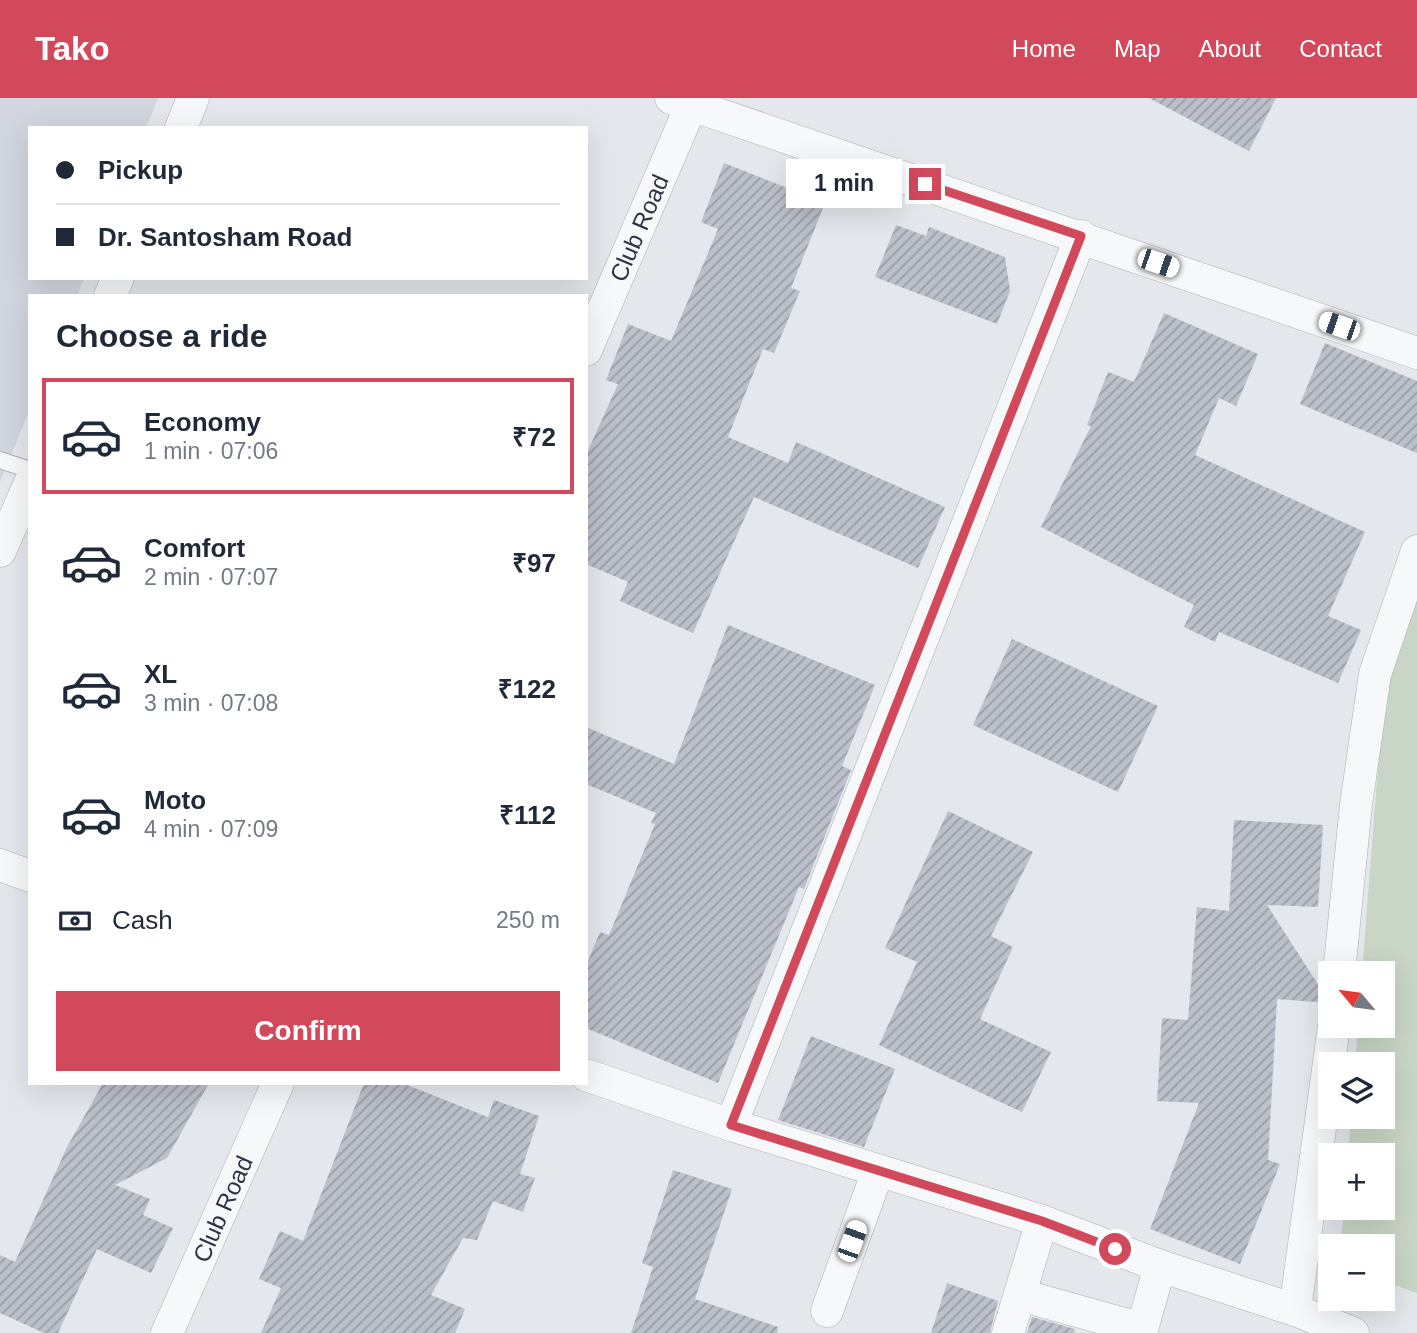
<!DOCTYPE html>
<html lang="en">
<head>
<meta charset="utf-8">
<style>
	body { margin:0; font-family:Arial,sans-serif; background:#f6f6f7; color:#1f2937; height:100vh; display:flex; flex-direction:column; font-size:26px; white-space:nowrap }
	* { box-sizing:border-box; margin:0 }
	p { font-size:23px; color:#747a83 }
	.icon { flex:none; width:38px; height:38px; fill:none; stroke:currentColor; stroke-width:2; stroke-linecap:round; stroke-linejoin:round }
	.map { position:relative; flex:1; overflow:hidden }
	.sheet { position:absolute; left:28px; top:196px; width:560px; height:791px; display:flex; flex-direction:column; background:#fff; border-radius:0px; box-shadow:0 7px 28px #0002 }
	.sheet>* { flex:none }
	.banner { position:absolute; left:28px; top:28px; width:560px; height:154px; border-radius:0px; box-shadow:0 7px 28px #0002; display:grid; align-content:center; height:154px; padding:0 28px; background:#fff }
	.needle { width:46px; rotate:299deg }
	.controls { position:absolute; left:1318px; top:863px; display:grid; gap:14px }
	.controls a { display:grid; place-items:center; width:77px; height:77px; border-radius:0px; background:#fff; box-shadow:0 7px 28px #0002; font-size:35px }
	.end { position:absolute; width:32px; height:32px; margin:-16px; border:9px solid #d1495b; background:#fff; box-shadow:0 0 0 4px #fff }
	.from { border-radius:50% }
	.bubble { position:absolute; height:49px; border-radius:0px; background:#fff; box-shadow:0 7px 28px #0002; font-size:23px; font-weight:600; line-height:49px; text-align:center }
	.car { position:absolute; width:21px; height:42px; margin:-21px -10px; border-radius:9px; box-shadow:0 0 5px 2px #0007; background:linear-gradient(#fff 24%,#345 0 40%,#fff 0 76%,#345 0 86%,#fff 0) }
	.banner b { display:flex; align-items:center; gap:24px; height:66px; font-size:26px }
	.banner b+b { border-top:2px solid #e0e1e3 }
	.banner i { width:18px; height:18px; background:#1f2937 }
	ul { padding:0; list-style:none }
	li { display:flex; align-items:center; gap:21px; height:116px; margin:0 14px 10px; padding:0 14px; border:4px solid transparent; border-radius:0px }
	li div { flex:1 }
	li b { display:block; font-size:26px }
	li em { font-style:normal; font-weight:600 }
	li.current { border-color:#d1495b }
	li>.icon { width:63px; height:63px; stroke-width:1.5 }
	h2 { padding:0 28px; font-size:32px; line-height:84px }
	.pay { display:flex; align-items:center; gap:18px; height:77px; padding:0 28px; font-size:26px }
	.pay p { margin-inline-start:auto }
	.primary-button { display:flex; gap:14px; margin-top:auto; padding:14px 28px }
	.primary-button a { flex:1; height:80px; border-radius:0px; background:#d1495b; color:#fff; font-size:28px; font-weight:600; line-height:80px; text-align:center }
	header { display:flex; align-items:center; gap:42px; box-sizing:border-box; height:98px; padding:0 35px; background:#d1495b; color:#fff }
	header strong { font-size:33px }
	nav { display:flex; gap:38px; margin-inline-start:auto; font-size:24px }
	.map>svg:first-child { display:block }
	.built { fill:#d2d6de }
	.park { fill:#c9d6c5 }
	.building { fill:url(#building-hatch) }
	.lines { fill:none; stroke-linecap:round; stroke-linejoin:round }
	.lane-casing { stroke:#a9aeb7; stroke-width:18 }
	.street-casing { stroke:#a9aeb7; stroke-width:33 }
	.lane { stroke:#f7f8fa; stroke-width:16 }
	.street { stroke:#f7f8fa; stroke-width:32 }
	.route { stroke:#d1495b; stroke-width:9 }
	.labels { text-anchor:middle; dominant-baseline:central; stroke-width:7; stroke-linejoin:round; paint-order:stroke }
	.street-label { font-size:24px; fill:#2b3445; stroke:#f4f6f9 }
</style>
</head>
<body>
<header>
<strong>Tako</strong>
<nav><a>Home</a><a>Map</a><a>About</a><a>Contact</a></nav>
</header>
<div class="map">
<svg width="1417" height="1235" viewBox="0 0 1417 1235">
	<defs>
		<pattern id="building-hatch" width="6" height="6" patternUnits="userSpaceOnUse" patternTransform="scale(1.75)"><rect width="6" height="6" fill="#bbc0ca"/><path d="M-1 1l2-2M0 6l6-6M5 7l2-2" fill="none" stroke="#989da6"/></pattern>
	</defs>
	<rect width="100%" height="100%" fill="#e4e7ec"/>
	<path class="built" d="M 0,0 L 158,0 L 146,30 L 30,30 L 30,180 L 84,180 L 77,198 L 30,198 L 30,311 L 0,384 Z"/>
	<path class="park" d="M 1417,476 L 1417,1195 L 1383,1183 L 1382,1148 L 1341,1148 L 1344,1110 L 1382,1110 L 1382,1057 L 1348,1057 L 1351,1019 L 1382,1018 L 1382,966 L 1355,966 L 1358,928 L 1382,928 L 1382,875 L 1362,875 L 1387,553 Z"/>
	<path class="building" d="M 1149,0 L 1276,0 L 1249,53 Z
		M 724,65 L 825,105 L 791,190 L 800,193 L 774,255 L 763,251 L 728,339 L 788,365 L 796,344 L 945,409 L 918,470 L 754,399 L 693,535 L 620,503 L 628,484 L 586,466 L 586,357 L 618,286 L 606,282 L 628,226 L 671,243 L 718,131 L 701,124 Z
		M 896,127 L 926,138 L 929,129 L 1005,159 L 1010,193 L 997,226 L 875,179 Z
		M 1164,215 L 1258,256 L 1236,308 L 1219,300 L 1195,357 L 1365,434 L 1328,518 L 1361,532 L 1338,585 L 1219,534 L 1215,544 L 1184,529 L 1194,507 L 1041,429 L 1091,328 L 1087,327 L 1108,274 L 1134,284 Z
		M 1325,245 L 1417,283 L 1417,355 L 1300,306 Z
		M 728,527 L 875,587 L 842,668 L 851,672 L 804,791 L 799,789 L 718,985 L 586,930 L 586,868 L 600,834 L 609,837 L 655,726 L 651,725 L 656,715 L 586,686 L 586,629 L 674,666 Z
		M 1012,541 L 1158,608 L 1118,694 L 973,627 Z
		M 948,713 L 1033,754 L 991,838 L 1013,849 L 980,921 L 1051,954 L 1022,1014 L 879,947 L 917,864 L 885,850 Z
		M 1234,722 L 1323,727 L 1318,809 L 1267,807 L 1330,905 L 1277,901 L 1268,1062 L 1280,1066 L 1240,1166 L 1150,1131 L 1199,1005 L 1157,1003 L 1162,920 L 1188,922 L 1197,809 L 1229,813 Z
		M 811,938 L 895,971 L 864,1049 L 778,1022 Z
		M 103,985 L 209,985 L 167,1060 L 115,1087 L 150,1101 L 143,1117 L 173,1130 L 151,1175 L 97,1151 L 58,1235 L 44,1235 L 0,1215 L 0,1157 L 15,1164 L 67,1049 Z
		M 364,985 L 402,985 L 488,1019 L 494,1002 L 539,1018 L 520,1076 L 535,1080 L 523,1114 L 493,1103 L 477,1142 L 463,1140 L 431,1197 L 465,1211 L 455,1235 L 261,1235 L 281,1190 L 259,1181 L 280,1133 L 303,1143 Z
		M 673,1072 L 732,1091 L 695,1201 L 778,1229 L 777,1235 L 631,1235 L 653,1169 L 642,1165 Z
		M 947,1185 L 998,1203 L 990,1235 L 931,1235 Z
		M 1032,1219 L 1075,1231 L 1074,1235 L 1027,1235 Z"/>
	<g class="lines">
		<defs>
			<path id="lane" d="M 0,362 L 30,372"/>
			<g id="street">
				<path d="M 671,0 L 1417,255"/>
				<path d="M 181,30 L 193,0"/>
				<path d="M 110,198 L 118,180"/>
				<path id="s1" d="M 586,252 L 691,8"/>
				<path d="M 0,453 L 30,385"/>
				<path d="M 0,767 L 30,778"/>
				<path d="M 1339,875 L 1356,707 L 1375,576 L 1417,453"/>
				<path d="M 586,977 L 731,1027 L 1042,1123 L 1160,1168 L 1295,1212 L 1353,1235"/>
				<path d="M 731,1027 L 1081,138"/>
				<path d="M 1020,1197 L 1142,1231"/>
				<path d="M 1295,1212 L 1334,928"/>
				<path d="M 827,1213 L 878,1073"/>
				<path id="s2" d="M 167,1235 L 278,985"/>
				<path d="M 1008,1235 L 1042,1123"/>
				<path d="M 1141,1235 L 1160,1168"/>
			</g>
		</defs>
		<use href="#lane" class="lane-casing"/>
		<use href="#street" class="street-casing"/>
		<use href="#lane" class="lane"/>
		<use href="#street" class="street"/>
	</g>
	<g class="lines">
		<path class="route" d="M 925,86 L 1081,138 L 731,1027 L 1042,1123 L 1115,1151"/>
	</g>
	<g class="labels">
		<g class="street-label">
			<text stroke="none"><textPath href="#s1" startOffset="133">Club Road</textPath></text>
			<text stroke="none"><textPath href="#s2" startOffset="136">Club Road</textPath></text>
		</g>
	</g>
</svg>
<div class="controls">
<a><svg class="needle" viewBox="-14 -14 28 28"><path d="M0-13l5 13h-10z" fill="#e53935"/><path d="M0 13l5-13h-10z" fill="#747a83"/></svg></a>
<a><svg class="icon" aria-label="layers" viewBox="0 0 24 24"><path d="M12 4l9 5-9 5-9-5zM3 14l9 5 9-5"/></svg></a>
<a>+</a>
<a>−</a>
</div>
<i class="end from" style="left:1115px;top:1151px"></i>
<i class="end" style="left:925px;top:86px"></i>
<div class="bubble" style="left:786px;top:61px;width:116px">1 min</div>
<i class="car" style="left:1158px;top:165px;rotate:109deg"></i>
<i class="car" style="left:1339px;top:228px;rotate:289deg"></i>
<i class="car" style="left:852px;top:1143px;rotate:20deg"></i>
<div class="banner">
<b><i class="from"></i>Pickup</b>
<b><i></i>Dr. Santosham Road</b>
</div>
<section class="sheet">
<h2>Choose a ride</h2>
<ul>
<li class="current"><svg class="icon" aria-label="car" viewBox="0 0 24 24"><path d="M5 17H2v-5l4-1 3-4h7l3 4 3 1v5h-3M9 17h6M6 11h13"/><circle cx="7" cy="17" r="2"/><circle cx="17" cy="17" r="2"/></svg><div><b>Economy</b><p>1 min · 07:06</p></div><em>₹72</em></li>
<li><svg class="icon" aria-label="car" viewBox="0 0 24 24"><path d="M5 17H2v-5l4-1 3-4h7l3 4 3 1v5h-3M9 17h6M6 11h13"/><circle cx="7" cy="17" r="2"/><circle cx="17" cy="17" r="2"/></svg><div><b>Comfort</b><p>2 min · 07:07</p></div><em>₹97</em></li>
<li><svg class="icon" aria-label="car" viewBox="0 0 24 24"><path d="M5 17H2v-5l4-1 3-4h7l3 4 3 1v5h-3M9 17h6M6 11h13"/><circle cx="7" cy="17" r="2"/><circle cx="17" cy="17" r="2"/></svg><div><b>XL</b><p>3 min · 07:08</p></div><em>₹122</em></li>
<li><svg class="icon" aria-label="car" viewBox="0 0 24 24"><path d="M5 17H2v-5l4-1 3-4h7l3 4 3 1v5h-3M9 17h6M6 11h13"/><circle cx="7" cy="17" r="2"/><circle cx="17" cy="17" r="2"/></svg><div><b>Moto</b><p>4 min · 07:09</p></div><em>₹112</em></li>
</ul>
<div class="pay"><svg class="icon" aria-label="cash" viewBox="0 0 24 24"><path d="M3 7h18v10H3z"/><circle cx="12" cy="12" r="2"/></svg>Cash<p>250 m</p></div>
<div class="primary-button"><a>Confirm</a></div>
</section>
</div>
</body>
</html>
